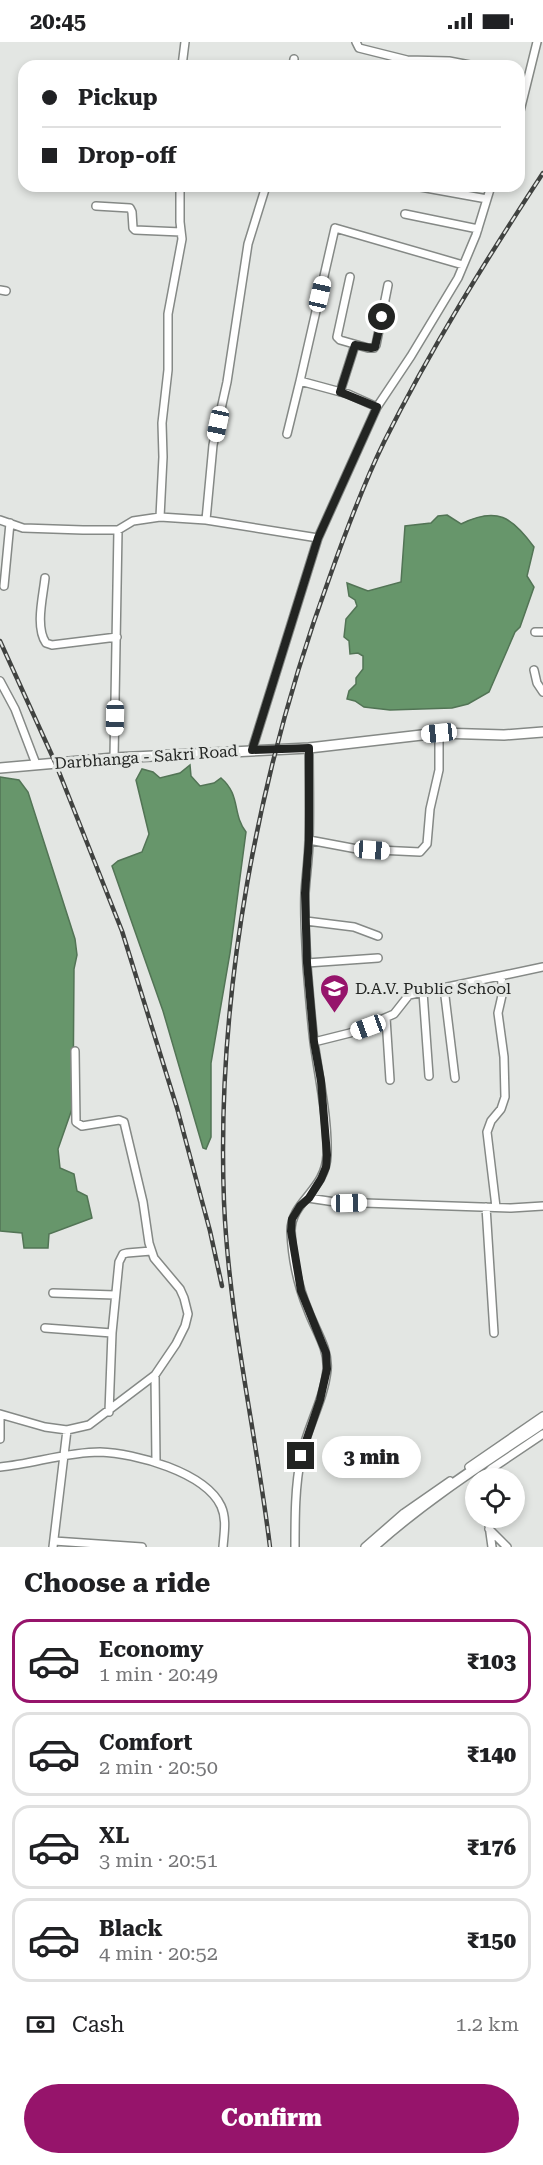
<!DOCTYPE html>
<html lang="en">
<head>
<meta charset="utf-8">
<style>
	body { margin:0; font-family:"Roboto Serif",serif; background:#f6f6f6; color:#202124; height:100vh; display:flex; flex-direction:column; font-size:22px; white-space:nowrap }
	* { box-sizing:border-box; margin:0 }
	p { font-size:20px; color:#757577 }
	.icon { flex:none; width:33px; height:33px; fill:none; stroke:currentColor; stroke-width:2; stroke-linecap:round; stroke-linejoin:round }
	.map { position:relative; height:1505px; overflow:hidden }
	.sheet { display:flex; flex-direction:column; background:#fff; flex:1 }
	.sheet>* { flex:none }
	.guide { position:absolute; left:18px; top:18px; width:507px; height:132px; border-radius:18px; box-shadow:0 3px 9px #0003; display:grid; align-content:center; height:132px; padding:0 24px; background:#fff }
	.fabs { position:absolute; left:465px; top:1426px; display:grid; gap:12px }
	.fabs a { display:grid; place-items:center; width:60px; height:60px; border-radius:50%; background:#fff; box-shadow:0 3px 9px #0003; font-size:30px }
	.end { position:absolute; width:27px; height:27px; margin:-14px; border:8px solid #222422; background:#fff; box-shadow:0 0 0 3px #fff }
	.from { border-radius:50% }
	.bubble { position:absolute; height:42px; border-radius:21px; background:#fff; box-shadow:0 3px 9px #0003; font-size:20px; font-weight:800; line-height:42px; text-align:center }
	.car { position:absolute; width:18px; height:36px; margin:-18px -9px; border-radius:8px; box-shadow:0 0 4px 2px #0007; background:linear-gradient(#fff 24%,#345 0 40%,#fff 0 76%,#345 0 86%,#fff 0) }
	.guide b { display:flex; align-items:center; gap:21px; height:57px; font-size:22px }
	.guide b+b { border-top:2px solid #e0e0e0 }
	.guide i { width:15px; height:15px; background:#202124 }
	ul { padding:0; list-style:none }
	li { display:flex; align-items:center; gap:18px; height:84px; margin:0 12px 9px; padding:0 12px; border:3px solid #e0e0e0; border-radius:18px }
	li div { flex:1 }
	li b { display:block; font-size:22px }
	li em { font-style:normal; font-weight:800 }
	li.selected { border-color:#96146b }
	li>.icon { width:54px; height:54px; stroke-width:1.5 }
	h2 { padding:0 24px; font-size:27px; line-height:72px }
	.pay { display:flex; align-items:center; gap:15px; height:66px; padding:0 24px; font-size:22px }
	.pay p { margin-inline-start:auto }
	.action { display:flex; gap:12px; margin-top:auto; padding:12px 24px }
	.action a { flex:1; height:69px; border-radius:36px; background:#96146b; color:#fff; font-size:24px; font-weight:800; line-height:69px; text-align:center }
	.status { display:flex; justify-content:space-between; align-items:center; height:42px; padding:0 30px; background:#fff; direction:ltr }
	.status svg { height:16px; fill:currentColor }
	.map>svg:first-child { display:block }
	.water { fill:#67966b; stroke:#527455; stroke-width:1.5 }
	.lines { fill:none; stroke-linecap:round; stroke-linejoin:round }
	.minor-casing { stroke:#858986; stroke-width:10 }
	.secondary-casing { stroke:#858986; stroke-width:12 }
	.minor { stroke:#fff; stroke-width:7 }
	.secondary { stroke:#fff; stroke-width:9 }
	.rail-casing { stroke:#404240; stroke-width:4.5 }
	.rail { stroke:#e3e6e3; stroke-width:2; stroke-dasharray:7; stroke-linecap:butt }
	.route { stroke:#222422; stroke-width:8 }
	.labels { text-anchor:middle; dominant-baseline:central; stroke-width:6; stroke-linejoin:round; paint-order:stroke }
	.street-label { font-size:16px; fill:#222422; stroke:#e3e6e3 }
	.poi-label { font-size:16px; fill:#222422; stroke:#e3e6e3; text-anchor:start }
</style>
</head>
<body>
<div class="status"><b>20:45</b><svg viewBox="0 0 49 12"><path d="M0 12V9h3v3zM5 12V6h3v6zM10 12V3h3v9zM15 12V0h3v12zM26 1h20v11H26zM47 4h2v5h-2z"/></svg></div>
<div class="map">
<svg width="543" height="1505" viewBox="0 0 543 1505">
	<rect width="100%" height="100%" fill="#e3e6e3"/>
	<path class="water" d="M 447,473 L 461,482 C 497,464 512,475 534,505 L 527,534 L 534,545 L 520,585 L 515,590 L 489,650 L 468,662 L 452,666 L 390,668 L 364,665 L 355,659 L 347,657 L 349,649 L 356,642 L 356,636 L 363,627 L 363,614 L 358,611 L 350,612 L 349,599 L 344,595 L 346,577 L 357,564 L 355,558 L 349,554 L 347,541 L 368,549 L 401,540 L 405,484 L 431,481 L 438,474 Z
		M 190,723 L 191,734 L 200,744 L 214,741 L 221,736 C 241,753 232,772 246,790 L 230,911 L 211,1021 L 211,1095 L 206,1107 L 203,1106 L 163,969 L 112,824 L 118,819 L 142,810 L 149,792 L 136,738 L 142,727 L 153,730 L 160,736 L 180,731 Z
		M 0,735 L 19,738 L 28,750 L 75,897 L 77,913 L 74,927 L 73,1064 L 58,1107 L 60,1126 L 74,1132 L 77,1149 L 87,1154 L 92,1176 L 49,1192 L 48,1206 L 24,1206 L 22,1191 L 0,1189 Z"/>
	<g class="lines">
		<defs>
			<path id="minor" d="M 356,0 L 359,6 L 407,18 L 449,19 L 475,24
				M 182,24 L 185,0
				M 293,24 L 294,17
				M 519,73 L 537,0
				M 415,144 L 487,157
				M 96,164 L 130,166 L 132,170 L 133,186 L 135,188 L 181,190
				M 405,172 L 478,187
				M 350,235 L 337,295 L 340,298 L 368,306 L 374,306 L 376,303 L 388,243
				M 0,248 L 6,249
				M 340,350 L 355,303
				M 377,365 L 348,352 L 300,339 L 335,186 L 463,223
				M 287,392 L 300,339
				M 160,475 L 163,415 L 162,381 L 168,328 L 168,272 L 182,197 L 180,180 L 180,144
				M 0,478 L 23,486 L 83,488 L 118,488 L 133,479 L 160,475 L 206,478 L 318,496
				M 206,478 L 213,403 L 227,340 L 248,202 L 266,144
				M 45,536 C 43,555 35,585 46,601 L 52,603 L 117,595
				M 4,544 L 10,481
				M 535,590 L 543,590
				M 534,628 L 537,641 L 543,650
				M 0,639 L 15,667 L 36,722
				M 252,708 L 318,496 L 377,365 L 411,314 L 458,236 L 476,193 L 491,144
				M 114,716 L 118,488
				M 309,798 L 357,807 L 420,810 L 427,802 L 430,767 L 439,728 L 439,691
				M 306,879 L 354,885 L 378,894
				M 307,921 L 378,916
				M 444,946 L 455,1036
				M 423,950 L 429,1034
				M 386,976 L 390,1038
				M 314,1000 L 350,991 L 394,972 L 409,953 L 543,925
				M 308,1156 L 335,1160 L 511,1166 L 543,1164
				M 486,1165 L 494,1291
				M 496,1165 L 487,1090 L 491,1079 L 501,1067 L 505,1055 L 504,1015 L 498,971 L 503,949 L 501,934
				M 53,1251 L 115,1253
				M 45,1286 L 112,1291
				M 155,1333 L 156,1420
				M 109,1370 L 112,1291 L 119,1220 L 123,1212 L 127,1211 L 151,1209
				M 0,1397 L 0,1372 L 45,1385 L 67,1388 L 89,1383 L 155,1333 L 176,1302 L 185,1284 L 188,1272 L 184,1256 L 180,1247 L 154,1216 L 149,1201 L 143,1160 L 124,1080 L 119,1078 L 82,1084 L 76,1080 L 75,1009
				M 0,1425 C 33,1422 66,1410 100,1410 C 135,1411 205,1430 221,1464 C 227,1477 224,1491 223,1505
				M 469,1425 L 543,1374
				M 485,1437 L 487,1431 L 491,1427 L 543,1392
				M 488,1476 L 492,1505
				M 489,1487 L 507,1505
				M 54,1499 L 142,1505
				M 53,1505 L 67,1388
				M 295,1505 C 295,1475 295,1444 301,1415 C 307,1385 324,1358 327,1328 C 329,1306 315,1288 308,1268 C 298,1244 292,1215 291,1189 C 291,1159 326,1148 327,1113 C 328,1075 319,1037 314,1000 C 311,975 309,949 307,924 C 306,900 304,875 305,851 C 306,833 309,815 309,797 C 310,766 309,736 309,706
				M 365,1505 L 404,1471 L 450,1439"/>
			<path id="secondary" d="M 0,726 L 114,716 L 309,706 L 439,691 L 504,693 L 543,690
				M 373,1505 C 425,1458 485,1420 543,1381"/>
		</defs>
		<use href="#minor" class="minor-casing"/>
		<use href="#secondary" class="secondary-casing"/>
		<use href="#minor" class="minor"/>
		<use href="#secondary" class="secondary"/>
		<defs>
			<path id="rail" d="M 0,599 L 55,720 L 122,889 L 177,1066 L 210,1189 L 222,1244
				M 270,1505 C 256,1390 229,1277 224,1160 C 216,951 258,730 330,534 C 346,489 363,443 384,400 C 431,306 486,218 543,131"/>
		</defs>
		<use href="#rail" class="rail-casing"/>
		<use href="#rail" class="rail"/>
	</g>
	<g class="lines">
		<path class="route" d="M 301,1414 L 320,1358 L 327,1327 L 326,1311 L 301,1249 L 291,1189 L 292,1177 L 300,1164 L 309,1156 L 321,1137 L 326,1125 L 327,1113 L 321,1039 L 314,1000 L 307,921 L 305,851 L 309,798 L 309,706 L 252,708 L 318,496 L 377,365 L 340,350 L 355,303 L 371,306 L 375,305 L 382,275"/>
	</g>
	<defs>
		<symbol id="school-pin" viewBox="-11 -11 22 30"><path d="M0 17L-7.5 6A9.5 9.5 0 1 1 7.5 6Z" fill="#96146b" stroke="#e3e6e3"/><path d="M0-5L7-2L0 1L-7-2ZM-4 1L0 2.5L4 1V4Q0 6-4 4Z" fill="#fff"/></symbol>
	</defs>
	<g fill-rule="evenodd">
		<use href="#school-pin" x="318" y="930" width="33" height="45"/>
	</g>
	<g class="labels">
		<g class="street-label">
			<text transform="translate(146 715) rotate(-4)">Darbhanga - Sakri Road</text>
		</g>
		<g class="poi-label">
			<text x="355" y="946">D.A.V. Public School</text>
		</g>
	</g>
</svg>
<div class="fabs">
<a><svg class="icon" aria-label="locate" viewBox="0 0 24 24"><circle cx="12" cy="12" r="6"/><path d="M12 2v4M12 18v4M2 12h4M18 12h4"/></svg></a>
</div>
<i class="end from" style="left:382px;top:275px"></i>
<i class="end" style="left:301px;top:1414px"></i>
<div class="bubble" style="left:322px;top:1394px;width:99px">3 min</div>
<i class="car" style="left:320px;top:252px;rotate:13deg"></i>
<i class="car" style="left:218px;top:382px;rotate:192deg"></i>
<i class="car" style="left:115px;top:676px;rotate:181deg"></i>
<i class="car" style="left:439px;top:691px;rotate:264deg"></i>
<i class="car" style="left:372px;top:808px;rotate:94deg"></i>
<i class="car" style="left:368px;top:985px;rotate:250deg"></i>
<i class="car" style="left:349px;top:1161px;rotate:89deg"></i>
<div class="guide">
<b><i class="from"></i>Pickup</b>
<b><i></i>Drop-off</b>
</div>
</div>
<section class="sheet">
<h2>Choose a ride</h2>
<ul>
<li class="selected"><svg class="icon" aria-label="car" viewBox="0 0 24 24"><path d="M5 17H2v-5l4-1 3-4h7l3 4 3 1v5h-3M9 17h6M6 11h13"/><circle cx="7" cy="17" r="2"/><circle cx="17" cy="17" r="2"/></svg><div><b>Economy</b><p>1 min · 20:49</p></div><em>₹103</em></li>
<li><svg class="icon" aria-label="car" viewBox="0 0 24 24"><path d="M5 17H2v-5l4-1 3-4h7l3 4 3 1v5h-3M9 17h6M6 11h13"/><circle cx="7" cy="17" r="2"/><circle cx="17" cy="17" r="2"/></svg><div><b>Comfort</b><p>2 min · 20:50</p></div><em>₹140</em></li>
<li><svg class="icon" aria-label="car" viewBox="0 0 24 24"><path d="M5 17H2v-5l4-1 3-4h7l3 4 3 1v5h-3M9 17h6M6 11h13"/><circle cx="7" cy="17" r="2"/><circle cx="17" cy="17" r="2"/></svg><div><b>XL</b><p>3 min · 20:51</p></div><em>₹176</em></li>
<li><svg class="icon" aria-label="car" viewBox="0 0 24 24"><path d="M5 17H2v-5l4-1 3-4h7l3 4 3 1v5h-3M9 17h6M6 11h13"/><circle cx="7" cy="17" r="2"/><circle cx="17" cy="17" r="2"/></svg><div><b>Black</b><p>4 min · 20:52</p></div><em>₹150</em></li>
</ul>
<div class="pay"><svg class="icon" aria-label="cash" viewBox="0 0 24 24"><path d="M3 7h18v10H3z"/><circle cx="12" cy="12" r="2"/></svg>Cash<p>1.2 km</p></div>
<div class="action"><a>Confirm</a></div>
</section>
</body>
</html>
